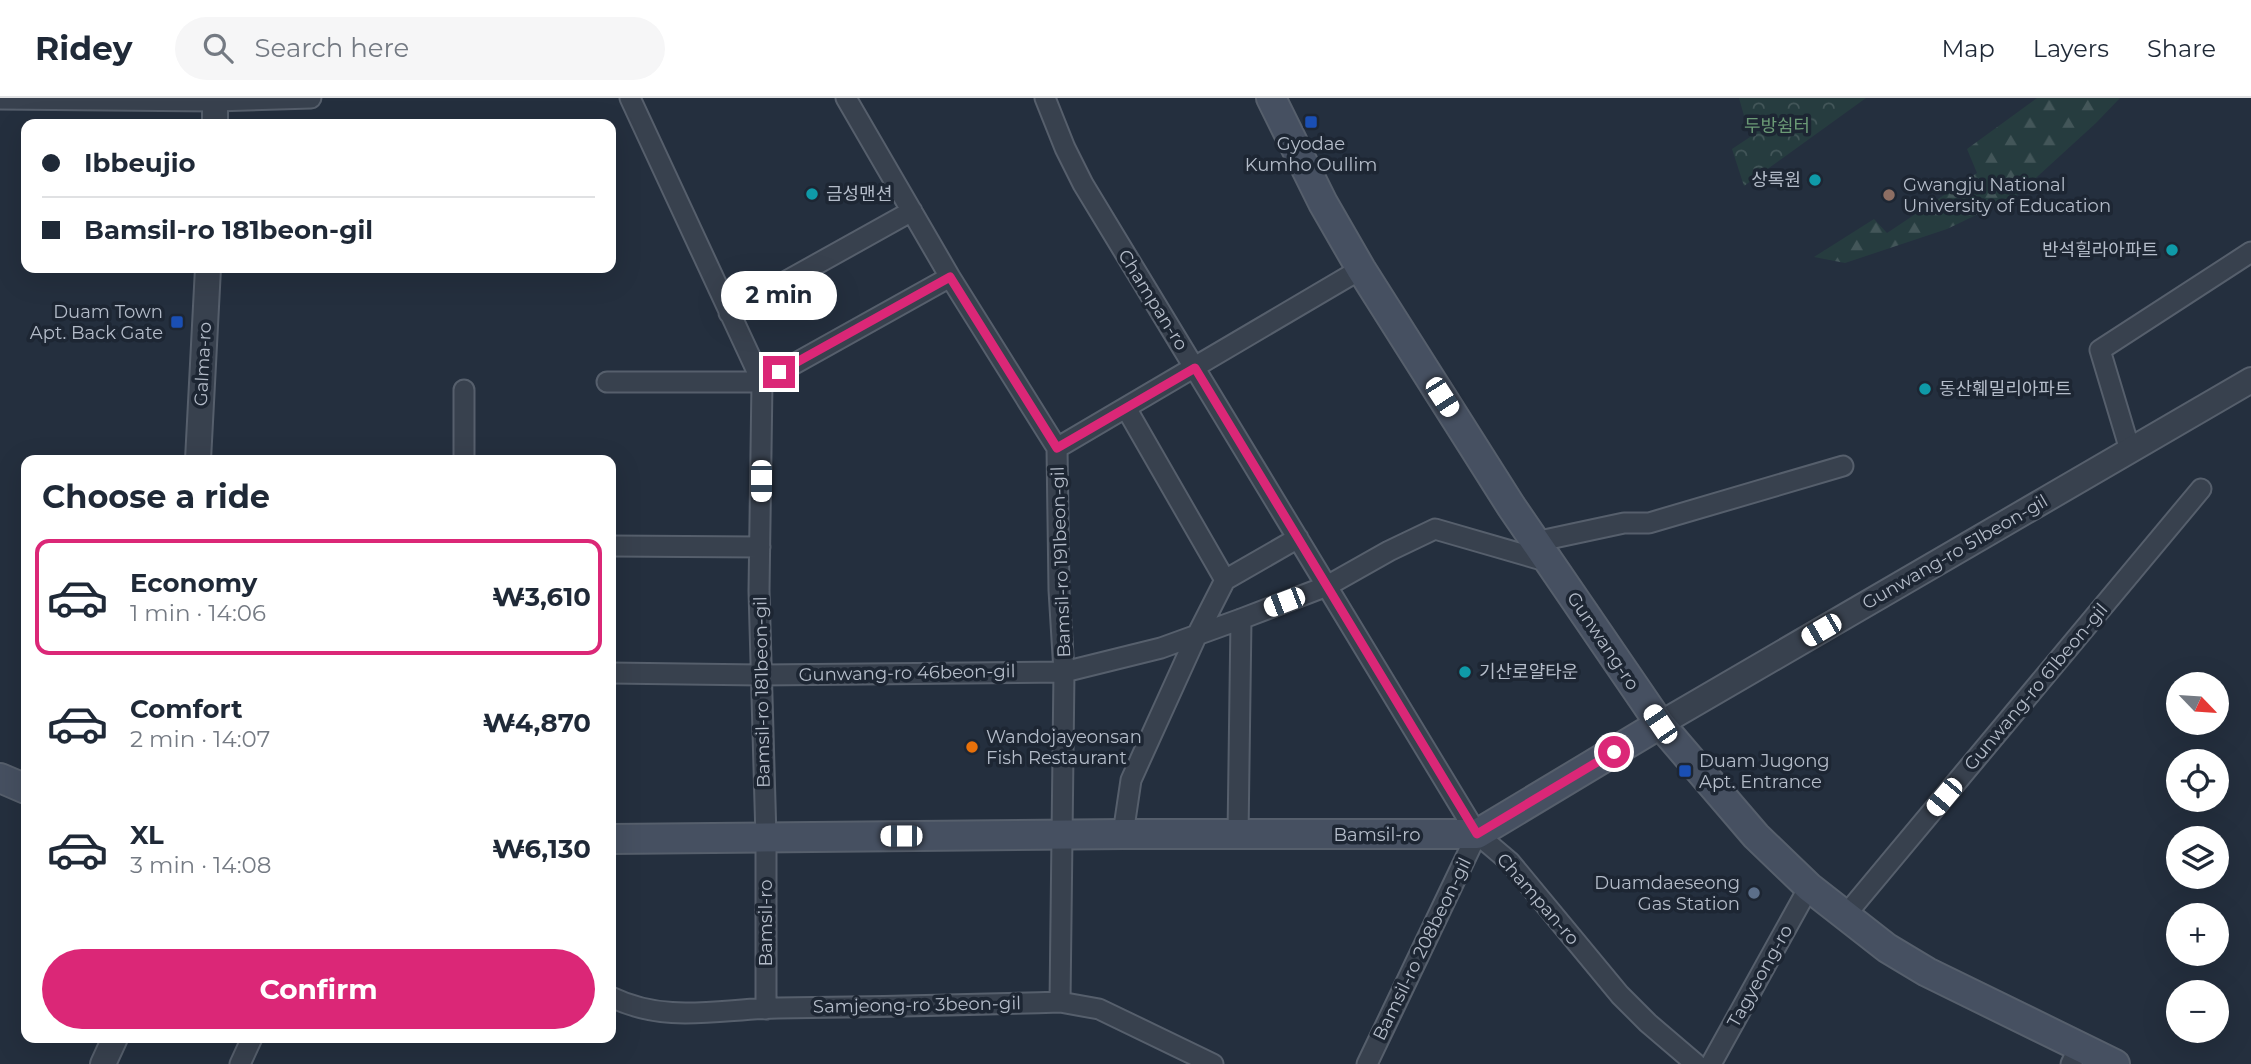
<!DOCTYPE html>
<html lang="en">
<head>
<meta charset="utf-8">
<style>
	body { margin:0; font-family:Montserrat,"Noto Sans KR",sans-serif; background:#f6f6f7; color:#1f2937; height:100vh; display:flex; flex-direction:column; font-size:26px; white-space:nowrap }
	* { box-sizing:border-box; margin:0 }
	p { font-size:23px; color:#747a83 }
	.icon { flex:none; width:38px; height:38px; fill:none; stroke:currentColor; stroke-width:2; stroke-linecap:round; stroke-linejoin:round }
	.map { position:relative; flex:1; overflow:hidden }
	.side { position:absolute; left:21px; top:357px; width:595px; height:588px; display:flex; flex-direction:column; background:#fff; border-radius:14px; box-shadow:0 7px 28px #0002 }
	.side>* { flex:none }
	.top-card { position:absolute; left:21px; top:21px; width:595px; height:154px; border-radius:14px; box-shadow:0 7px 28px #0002; display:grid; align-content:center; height:154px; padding:0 21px; background:#fff }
	.needle { width:46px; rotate:115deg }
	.buttons { position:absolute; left:2166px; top:574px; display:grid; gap:14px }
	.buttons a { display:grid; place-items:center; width:63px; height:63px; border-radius:50%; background:#fff; box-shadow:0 7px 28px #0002; font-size:35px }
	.end { position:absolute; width:32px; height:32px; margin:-16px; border:9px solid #db2777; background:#fff; box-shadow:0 0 0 4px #fff }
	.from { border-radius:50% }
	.bubble { position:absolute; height:49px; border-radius:24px; background:#fff; box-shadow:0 7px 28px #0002; font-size:23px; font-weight:700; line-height:49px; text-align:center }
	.car { position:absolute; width:21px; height:42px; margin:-21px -10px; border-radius:9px; box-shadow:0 0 5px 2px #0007; background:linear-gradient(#fff 24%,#345 0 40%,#fff 0 76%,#345 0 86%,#fff 0) }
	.top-card b { display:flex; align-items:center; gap:24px; height:66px; font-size:26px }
	.top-card b+b { border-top:2px solid #e0e1e3 }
	.top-card i { width:18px; height:18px; background:#1f2937 }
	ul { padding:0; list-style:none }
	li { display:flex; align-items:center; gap:21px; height:116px; margin:0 14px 10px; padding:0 7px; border:4px solid transparent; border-radius:14px }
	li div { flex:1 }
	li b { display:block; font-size:26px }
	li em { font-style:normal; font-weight:700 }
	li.selected { border-color:#db2777 }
	li>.icon { width:63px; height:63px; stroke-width:1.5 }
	h2 { padding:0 21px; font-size:32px; line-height:84px }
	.primary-button { display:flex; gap:14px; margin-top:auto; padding:14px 21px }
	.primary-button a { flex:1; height:80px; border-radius:42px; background:#db2777; color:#fff; font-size:28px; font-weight:700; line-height:80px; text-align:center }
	header { display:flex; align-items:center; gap:42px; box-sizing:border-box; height:98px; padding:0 35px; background:#fff; border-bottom:2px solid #e0e1e3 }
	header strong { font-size:33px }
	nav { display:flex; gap:38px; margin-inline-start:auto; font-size:24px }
	.search { width:490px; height:63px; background:#f6f6f7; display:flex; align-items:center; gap:18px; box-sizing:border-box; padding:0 24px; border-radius:38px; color:#747a83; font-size:26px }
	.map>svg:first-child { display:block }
	.forest { fill:url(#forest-firs) }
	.park { fill:url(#park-crowns) }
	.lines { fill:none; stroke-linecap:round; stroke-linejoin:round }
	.minor-casing { stroke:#565f6c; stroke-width:23 }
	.tertiary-casing { stroke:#565f6c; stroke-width:28 }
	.secondary-casing { stroke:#565f6c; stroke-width:32 }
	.minor { stroke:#38414e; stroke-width:19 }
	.tertiary { stroke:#38414e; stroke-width:24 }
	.secondary { stroke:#465061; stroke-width:28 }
	.route { stroke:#db2777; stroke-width:9 }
	.transit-dot { fill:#1a4fb4; stroke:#1d2633; stroke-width:2.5 }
	.culture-dot { fill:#0f9aa8; stroke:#1d2633; stroke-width:2.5 }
	.education-dot { fill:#8d6e63; stroke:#1d2633; stroke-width:2.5 }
	.food-dot { fill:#e8710a; stroke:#1d2633; stroke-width:2.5 }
	.service-dot { fill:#5c6f8a; stroke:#1d2633; stroke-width:2.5 }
	.labels { text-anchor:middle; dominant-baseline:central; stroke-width:7; stroke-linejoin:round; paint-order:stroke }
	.park-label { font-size:18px; fill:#6b9a76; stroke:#1d2633 }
	.poi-label { font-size:18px; fill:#b4bcc9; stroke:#1d2633; text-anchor:start }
	.street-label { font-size:18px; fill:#b4bcc9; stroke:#1d2633 }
</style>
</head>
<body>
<header>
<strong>Ridey</strong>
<div class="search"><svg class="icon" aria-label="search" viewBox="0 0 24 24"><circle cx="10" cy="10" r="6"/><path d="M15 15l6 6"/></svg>Search here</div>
<nav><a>Map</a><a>Layers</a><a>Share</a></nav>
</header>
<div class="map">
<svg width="2251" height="966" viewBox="0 0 2251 966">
	<defs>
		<pattern id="forest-firs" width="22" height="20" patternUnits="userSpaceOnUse" patternTransform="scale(1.75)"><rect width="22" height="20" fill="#263c3f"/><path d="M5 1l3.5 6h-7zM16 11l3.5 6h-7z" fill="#435659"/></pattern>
		<pattern id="park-crowns" width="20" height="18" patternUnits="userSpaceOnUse" patternTransform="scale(1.75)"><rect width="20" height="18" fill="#263c3f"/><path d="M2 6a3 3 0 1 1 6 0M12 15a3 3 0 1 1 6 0" fill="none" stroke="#435659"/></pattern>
	</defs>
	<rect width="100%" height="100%" fill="#242f3e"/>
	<path class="forest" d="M 2037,0 L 2120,0 L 2096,25 L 2016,98 L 1947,131 L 1845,165 L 1814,159 L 1874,121 L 1887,135 L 1977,75 L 1967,51 Z"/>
	<path class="park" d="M 1739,0 L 1866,0 L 1744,88 L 1732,51 L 1750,39 Z"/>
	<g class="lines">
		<defs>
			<path id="minor" d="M 630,0 L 762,284 L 759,493 L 766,740 L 766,911
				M 846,0 L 950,179 L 1057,350 L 1059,492 L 1064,574 L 1060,904
				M 1045,0 L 1065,50 L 1083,86 L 1477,736 L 1510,764 L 1620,897 L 1648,925 L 1696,966
				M 0,1 L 215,3 L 311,0
				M 729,215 L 912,113
				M 607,284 L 762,284 L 950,179
				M 464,292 L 464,362
				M 1126,310 L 1225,482
				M 1057,350 L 1361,171
				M 2130,352 L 2100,252 L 2251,154
				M 1535,444 L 1624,425 L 1649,425 L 1843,368
				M 611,448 L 760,449
				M 611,575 L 760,577 L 1064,574 L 1161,550 L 1241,521 L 1327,488 L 1389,453 L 1435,431 L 1549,464
				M 1123,736 L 1131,682 L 1195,541 L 1225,482 L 1298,440
				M 1238,737 L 1241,521
				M 1844,819 L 2201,391
				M 611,899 C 667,926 718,911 778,910 C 872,909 966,907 1060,904 L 1099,911 L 1213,966
				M 240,966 L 252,940
				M 1367,966 L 1477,736
				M 1711,966 L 1809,789
				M 2071,966 L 2079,949"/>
			<path id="tertiary" d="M 215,26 L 215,0
				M 198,362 L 208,170
				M 1660,626 L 2251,282
				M 103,966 L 115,940"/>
			<path id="secondary" d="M 1271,0 L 1323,105 L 1361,171 L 1511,408 L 1660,626 L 1756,738 L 1809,789 L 1887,850 L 1927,874 L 2115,966
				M 0,680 L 26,691
				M 611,741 L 1123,736 L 1477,736 L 1660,626"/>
		</defs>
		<use href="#minor" class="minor-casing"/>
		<use href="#tertiary" class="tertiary-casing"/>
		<use href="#secondary" class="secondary-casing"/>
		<use href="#minor" class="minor"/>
		<use href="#tertiary" class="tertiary"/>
		<use href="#secondary" class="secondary"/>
	</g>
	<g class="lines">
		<path class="route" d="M 779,274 L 950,179 L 1057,350 L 1195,270 L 1477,736 L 1614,654"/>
	</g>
	<g class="transit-dot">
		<rect x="1304" y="17" width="14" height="14" rx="3.5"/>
		<rect x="170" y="217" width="14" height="14" rx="3.5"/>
		<rect x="1678" y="666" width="14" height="14" rx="3.5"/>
	</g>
	<g class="culture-dot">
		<circle cx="1815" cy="82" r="7"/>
		<circle cx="812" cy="96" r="7"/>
		<circle cx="2172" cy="152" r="7"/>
		<circle cx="1925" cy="291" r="7"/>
		<circle cx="1465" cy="574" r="7"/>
	</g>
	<circle class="education-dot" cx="1889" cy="97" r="7"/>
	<circle class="food-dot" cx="972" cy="649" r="7"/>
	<circle class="service-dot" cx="1754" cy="795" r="7"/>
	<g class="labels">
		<g class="park-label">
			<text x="1777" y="28">두방쉼터</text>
		</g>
		<g class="poi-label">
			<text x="1311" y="46" text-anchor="middle">Gyodae<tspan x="1311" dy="21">Kumho Oullim</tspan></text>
			<text x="1801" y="82" text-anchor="end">상록원</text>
			<text x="1903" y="87">Gwangju National<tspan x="1903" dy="21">University of Education</tspan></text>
			<text x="826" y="96">금성맨션</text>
			<text x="2158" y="152" text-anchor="end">반석힐라아파트</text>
			<text x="163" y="214" text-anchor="end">Duam Town<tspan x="163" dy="21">Apt. Back Gate</tspan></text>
			<text x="1939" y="291">동산훼밀리아파트</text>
			<text x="1479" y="574">기산로얄타운</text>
			<text x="986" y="639">Wandojayeonsan<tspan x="986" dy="21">Fish Restaurant</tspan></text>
			<text x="1699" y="663">Duam Jugong<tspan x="1699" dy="21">Apt. Entrance</tspan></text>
			<text x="1740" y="785" text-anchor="end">Duamdaeseong<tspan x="1740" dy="21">Gas Station</tspan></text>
		</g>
		<g class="street-label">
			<text transform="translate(1153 202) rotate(58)">Champan-ro</text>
			<text transform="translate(203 266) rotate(-87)">Galma-ro</text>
			<text transform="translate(1955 454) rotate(-30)">Gunwang-ro 51beon-gil</text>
			<text transform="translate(1061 464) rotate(-92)">Bamsil-ro 191beon-gil</text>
			<text transform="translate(1603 543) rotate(56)">Gunwang-ro</text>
			<text transform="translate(907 575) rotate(-1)">Gunwang-ro 46beon-gil</text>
			<text transform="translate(2036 589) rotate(-50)">Gunwang-ro 61beon-gil</text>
			<text transform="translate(762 594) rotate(-91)">Bamsil-ro 181beon-gil</text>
			<text x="1377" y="737">Bamsil-ro</text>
			<text transform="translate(1538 801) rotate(49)">Champan-ro</text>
			<text transform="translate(766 825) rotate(-90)">Bamsil-ro</text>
			<text transform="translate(1422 851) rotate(-64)">Bamsil-ro 208beon-gil</text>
			<text transform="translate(1760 878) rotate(-61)">Tagyeong-ro</text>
			<text transform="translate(917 907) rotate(-1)">Samjeong-ro 3beon-gil</text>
		</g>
	</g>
</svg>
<div class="buttons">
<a><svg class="needle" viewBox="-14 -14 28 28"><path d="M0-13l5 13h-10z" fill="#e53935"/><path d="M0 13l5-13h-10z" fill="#747a83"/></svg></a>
<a><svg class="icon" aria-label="locate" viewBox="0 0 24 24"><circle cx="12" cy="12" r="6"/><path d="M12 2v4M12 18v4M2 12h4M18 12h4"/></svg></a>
<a><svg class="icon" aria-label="layers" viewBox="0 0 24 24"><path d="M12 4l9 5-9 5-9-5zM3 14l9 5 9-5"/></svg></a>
<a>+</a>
<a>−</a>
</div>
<i class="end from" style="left:1614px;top:654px"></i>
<i class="end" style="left:779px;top:274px"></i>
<div class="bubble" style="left:721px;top:173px;width:116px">2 min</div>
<i class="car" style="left:1442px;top:299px;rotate:147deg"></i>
<i class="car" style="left:761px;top:383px;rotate:180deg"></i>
<i class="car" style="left:1284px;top:504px;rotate:249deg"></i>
<i class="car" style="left:1821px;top:532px;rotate:240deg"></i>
<i class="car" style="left:1660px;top:626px;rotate:326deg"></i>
<i class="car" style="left:1944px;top:699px;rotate:220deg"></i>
<i class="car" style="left:901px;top:738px;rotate:270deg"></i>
<div class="top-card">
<b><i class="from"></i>Ibbeujio</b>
<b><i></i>Bamsil-ro 181beon-gil</b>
</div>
<section class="side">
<h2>Choose a ride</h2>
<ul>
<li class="selected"><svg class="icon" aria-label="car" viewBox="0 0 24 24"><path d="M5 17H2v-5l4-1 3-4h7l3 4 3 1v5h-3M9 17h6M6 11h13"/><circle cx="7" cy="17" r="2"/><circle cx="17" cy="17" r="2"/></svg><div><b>Economy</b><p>1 min · 14:06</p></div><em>₩3,610</em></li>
<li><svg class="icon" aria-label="car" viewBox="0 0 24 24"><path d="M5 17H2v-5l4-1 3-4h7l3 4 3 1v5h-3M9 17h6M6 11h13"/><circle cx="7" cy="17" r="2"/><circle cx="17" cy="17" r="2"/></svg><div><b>Comfort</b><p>2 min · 14:07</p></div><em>₩4,870</em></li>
<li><svg class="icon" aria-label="car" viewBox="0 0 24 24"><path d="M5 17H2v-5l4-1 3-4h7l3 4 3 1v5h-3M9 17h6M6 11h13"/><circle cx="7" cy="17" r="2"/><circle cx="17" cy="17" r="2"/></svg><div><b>XL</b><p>3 min · 14:08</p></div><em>₩6,130</em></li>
</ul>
<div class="primary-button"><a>Confirm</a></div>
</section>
</div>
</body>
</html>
